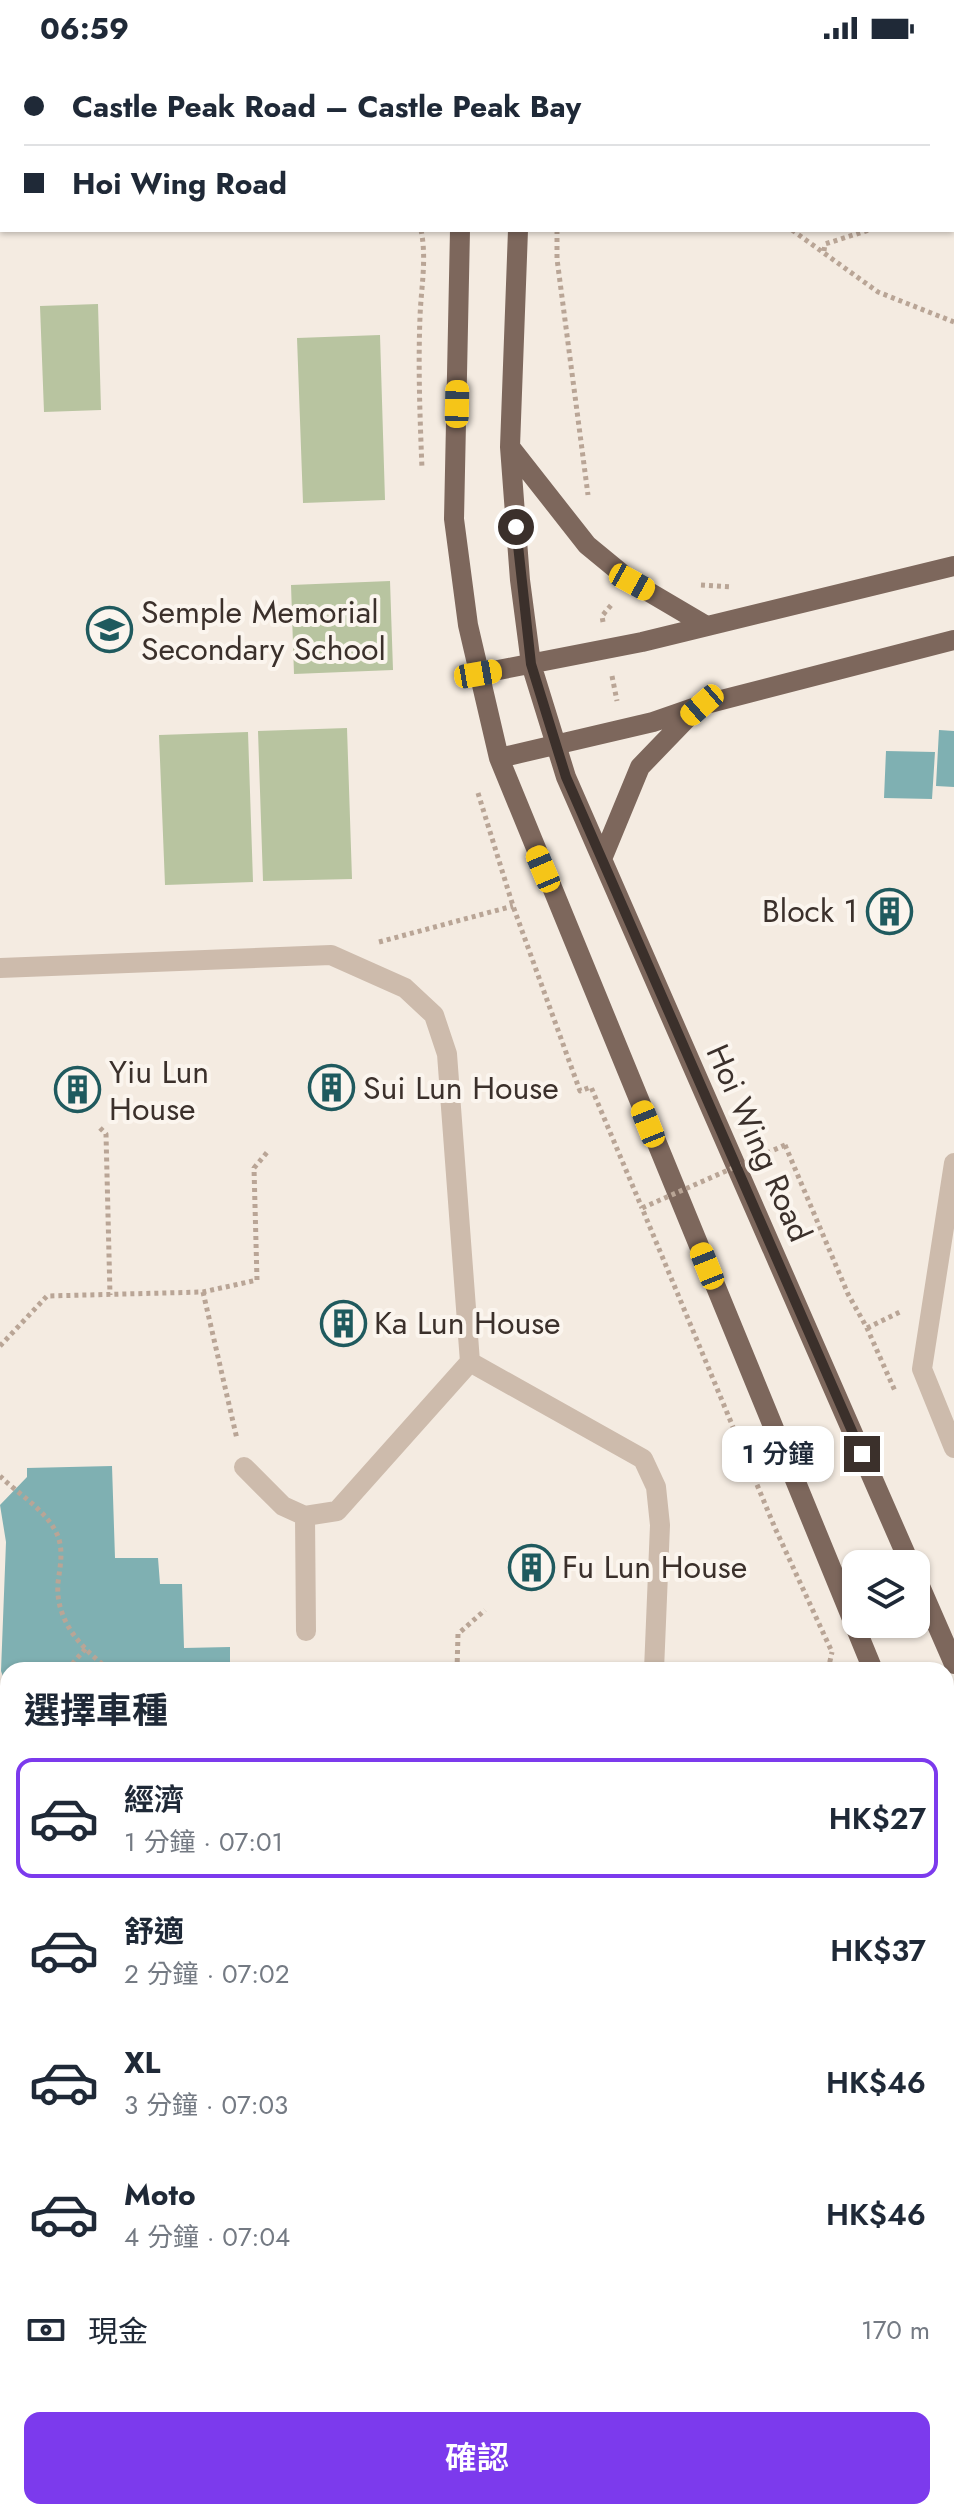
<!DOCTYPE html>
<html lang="zh-TW">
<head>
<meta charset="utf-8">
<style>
	body { margin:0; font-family:Jost,"Noto Sans TC",sans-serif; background:#f2f2f3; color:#1f2937; height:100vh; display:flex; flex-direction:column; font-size:30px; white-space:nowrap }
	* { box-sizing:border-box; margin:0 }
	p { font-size:26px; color:#747a83 }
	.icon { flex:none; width:44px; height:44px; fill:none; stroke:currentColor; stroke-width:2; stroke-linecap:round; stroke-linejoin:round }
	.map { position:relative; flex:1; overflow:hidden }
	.details { position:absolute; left:0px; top:1606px; width:954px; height:858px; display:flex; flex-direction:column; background:#fff; border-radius:24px 24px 0 0; box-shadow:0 2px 6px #0004 }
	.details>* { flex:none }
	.hud { position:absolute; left:0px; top:0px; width:954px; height:176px; box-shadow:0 2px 6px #0004; display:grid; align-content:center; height:176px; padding:0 24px; background:#fff }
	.fabs { position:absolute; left:842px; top:1494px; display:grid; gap:16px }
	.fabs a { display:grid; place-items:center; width:88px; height:88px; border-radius:16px; background:#fff; box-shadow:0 2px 6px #0004; font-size:40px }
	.end { position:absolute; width:36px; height:36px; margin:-18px; border:10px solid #3b302b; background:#fff; box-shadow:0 0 0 4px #fff }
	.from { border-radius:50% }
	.bubble { position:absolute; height:56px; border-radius:16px; background:#fff; box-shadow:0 2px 6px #0004; font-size:26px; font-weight:600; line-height:56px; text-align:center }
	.car { position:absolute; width:24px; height:48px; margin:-24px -12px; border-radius:10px; box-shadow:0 0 6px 2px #0007; background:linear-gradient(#f5c518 24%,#345 0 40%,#f5c518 0 76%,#345 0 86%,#f5c518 0) }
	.hud b { display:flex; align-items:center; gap:28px; height:76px; font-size:30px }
	.hud b+b { border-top:2px solid #e0e1e3 }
	.hud i { width:20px; height:20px; background:#1f2937 }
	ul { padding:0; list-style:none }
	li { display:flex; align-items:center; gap:24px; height:120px; margin:0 16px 12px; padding:0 8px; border:4px solid transparent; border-radius:16px }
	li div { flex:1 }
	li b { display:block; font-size:30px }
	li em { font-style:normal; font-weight:600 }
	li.selected { border-color:#7c3aed }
	li>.icon { width:72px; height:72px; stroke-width:1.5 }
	h2 { padding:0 24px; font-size:36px; line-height:96px }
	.pay { display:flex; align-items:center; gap:20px; height:88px; padding:0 24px; font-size:30px }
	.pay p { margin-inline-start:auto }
	.primary-button { display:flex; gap:16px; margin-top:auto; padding:16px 24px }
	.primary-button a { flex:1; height:92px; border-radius:16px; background:#7c3aed; color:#fff; font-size:32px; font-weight:600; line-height:92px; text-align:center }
	.status { display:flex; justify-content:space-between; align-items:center; height:56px; padding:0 40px; background:#fff; direction:ltr }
	.status svg { height:22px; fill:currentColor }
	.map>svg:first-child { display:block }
	.green { fill:#b8c4a0 }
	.water { fill:#7fb0b2 }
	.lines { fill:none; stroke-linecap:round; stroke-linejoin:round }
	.path { stroke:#b9a596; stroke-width:5; stroke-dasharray:4 4; stroke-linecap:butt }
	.minor { stroke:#cdbbac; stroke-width:20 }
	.major { stroke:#7d675c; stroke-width:20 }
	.tram { stroke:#3b302b; stroke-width:2 }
	.path-bridge { stroke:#b9a596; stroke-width:5; stroke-dasharray:4 4; stroke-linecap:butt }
	.minor-bridge { stroke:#cdbbac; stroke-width:20 }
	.route { stroke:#3b302b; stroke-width:10 }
	.labels { text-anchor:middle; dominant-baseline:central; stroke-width:8; stroke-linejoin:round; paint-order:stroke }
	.poi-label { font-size:32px; fill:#3b302b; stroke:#fbf5ee; text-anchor:start }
	.street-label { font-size:32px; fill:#3b302b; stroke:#fbf5ee }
</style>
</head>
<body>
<div class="status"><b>06:59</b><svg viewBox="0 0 49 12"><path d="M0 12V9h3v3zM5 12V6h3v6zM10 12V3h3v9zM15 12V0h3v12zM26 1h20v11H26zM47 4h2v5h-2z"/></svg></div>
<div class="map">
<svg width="954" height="2463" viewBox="0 0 954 2463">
	<rect width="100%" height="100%" fill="#f4ebe1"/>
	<path class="green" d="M 98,248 L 101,354 L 44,356 L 40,250 Z
		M 380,279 L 385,444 L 303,447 L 297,282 Z
		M 390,525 L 393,614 L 294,618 L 291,529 Z
		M 347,672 L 352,823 L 263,825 L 258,675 Z
		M 248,676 L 253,826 L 165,829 L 159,679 Z
		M 946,1920 L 954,1935 L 954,2286 L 946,2289 Z"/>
	<path class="water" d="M 939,674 L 954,675 L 954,731 L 936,730 Z
		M 886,695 L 935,696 L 932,743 L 884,742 Z
		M 112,1410 L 115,1502 L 158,1502 L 160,1528 L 182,1528 L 184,1592 L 230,1591 L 230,1614 L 8,1614 L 8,1635 L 1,1615 L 6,1486 L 0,1449 L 27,1421 L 27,1412 Z"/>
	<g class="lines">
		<path class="path" d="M 558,0 L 558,2
			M 641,0 L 642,2
			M 899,0 L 901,2
			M 374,2 L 376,0
			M 952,61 L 954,63
			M 421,174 C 427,203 421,232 420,261 C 418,312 420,362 422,413
			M 557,174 L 557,203 L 588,439
			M 792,174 L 878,236 L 954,266
			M 824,195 L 825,188 L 869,174
			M 701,529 L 731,531
			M 603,566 L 602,560 L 612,548
			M 612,620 L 617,645
			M 478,737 L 513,850 L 580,1035 L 591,1031 L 642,1152
			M 379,886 L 513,850
			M 100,1072 L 106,1078 L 110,1239
			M 785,1089 L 848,1238 L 867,1272 L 895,1335
			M 203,1236 L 237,1383
			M 867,1272 L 902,1255
			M 0,1290 L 47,1240 L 203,1236 L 257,1224 L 254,1112 L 269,1094
			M 0,1420 C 18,1438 46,1454 57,1478 C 64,1494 60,1510 58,1527 C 55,1565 82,1593 110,1614
			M 67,1614 L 86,1592
			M 457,1614 L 458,1578 L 485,1554
			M 828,1614 L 832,1596
			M 0,1776 L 8,1776
			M 0,1902 L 8,1903
			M 946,2029 L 954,2040
			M 946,2112 L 954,2117
			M 946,2277 L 954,2275"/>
		<path class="minor" d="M 428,2 L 429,0
			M 0,102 L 2,102
			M 0,912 L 331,899 L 405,932 L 434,959 L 447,998 L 470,1306 L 643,1403 L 656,1431 L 660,1469 L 654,1614
			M 244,1411 L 283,1450 L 305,1460 L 337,1455 L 470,1306
			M 305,1460 L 306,1575
			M 0,2111 L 8,2111
			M 297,2463 L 297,2456"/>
		<path class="major" d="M 523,0 L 523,2
			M 462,2 L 462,0
			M 460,174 L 454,463 L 468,569 L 499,702 L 873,1614
			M 518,174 L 510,391 L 520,524 L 531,608 L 566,721 L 910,1508
			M 510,391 L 587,489 L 632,526 L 705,569
			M 478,618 L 642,586 L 954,510
			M 499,702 L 653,666 L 702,649 L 954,584
			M 602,803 L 640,711 L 693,656
			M 916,1521 L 954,1608
			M 946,1790 L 954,1809
			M 0,2318 L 8,2319
			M 946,2353 L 954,2351
			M 0,2389 L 8,2390
			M 946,2423 L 954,2420
			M 323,2463 L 349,2456"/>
		<path class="tram" d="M 0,2450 L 8,2450
			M 68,2456 L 144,2463"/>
		<path class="path-bridge" d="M 785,1089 L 642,1152 L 775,1472 L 832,1596"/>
		<path class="minor-bridge" d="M 954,1107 L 922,1313 L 954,1392"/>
	</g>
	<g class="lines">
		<path class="route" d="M 516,471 L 531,608 L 566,721 L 862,1398"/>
	</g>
	<defs>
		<symbol id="school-ring" viewBox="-11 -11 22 22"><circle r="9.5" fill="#fbf5ee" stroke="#1f5a5e" stroke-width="1.5"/><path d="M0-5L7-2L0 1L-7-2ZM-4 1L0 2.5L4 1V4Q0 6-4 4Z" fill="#1f5a5e"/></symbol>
		<symbol id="building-ring" viewBox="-11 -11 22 22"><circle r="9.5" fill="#fbf5ee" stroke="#1f5a5e" stroke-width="1.5"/><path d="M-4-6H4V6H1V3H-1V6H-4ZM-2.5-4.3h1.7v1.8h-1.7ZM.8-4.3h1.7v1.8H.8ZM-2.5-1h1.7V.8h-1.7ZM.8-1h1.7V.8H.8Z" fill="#1f5a5e"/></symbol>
	</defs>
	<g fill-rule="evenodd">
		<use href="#school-ring" x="84" y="548" width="51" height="51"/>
		<use href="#building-ring" x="864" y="830" width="51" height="51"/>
		<use href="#building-ring" x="306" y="1006" width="51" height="51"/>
		<use href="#building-ring" x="52" y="1008" width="51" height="51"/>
		<use href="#building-ring" x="318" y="1242" width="51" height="51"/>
		<use href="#building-ring" x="506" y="1486" width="51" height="51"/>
	</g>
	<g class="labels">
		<g class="poi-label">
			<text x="141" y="556">Semple Memorial<tspan x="141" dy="37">Secondary School</tspan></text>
			<text x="858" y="855" text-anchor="end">Block 1</text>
			<text x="109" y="1016">Yiu Lun<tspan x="109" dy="37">House</tspan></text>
			<text x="363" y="1032">Sui Lun House</text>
			<text x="374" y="1267">Ka Lun House</text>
			<text x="562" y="1511">Fu Lun House</text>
		</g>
		<g class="street-label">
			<text transform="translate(759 1087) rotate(66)">Hoi Wing Road</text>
		</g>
	</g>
</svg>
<div class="fabs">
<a><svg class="icon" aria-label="layers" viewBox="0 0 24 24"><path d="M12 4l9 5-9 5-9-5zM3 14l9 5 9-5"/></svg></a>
</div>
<i class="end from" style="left:516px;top:471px"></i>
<i class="end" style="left:862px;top:1398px"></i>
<div class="bubble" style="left:722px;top:1370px;width:112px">1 分鐘</div>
<i class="car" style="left:457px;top:348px;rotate:1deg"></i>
<i class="car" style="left:632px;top:526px;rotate:119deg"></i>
<i class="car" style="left:478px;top:618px;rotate:80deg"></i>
<i class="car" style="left:702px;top:649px;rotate:229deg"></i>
<i class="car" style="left:543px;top:813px;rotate:337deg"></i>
<i class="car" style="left:648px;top:1068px;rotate:338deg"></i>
<i class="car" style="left:707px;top:1210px;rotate:338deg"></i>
<div class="hud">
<b><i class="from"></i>Castle Peak Road – Castle Peak Bay</b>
<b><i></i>Hoi Wing Road</b>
</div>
<section class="details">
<h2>選擇車種</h2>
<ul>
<li class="selected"><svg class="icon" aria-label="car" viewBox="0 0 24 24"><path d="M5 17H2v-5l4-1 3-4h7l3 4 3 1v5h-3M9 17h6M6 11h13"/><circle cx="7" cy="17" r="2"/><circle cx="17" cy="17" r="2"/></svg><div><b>經濟</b><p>1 分鐘 · 07:01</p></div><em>HK$27</em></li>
<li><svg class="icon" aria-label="car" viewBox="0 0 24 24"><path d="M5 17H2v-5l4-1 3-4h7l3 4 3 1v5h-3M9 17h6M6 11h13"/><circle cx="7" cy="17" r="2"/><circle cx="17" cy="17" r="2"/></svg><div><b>舒適</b><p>2 分鐘 · 07:02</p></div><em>HK$37</em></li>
<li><svg class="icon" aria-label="car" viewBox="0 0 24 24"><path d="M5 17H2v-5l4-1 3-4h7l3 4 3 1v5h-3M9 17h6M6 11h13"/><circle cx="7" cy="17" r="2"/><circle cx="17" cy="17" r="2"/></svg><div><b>XL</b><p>3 分鐘 · 07:03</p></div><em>HK$46</em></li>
<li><svg class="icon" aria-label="car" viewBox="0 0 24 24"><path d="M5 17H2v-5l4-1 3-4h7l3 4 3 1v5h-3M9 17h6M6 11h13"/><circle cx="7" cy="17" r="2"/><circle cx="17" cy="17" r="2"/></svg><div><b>Moto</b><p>4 分鐘 · 07:04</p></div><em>HK$46</em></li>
</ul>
<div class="pay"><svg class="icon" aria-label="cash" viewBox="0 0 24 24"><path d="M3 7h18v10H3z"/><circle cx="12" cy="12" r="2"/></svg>現金<p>170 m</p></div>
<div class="primary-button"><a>確認</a></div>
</section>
</div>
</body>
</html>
